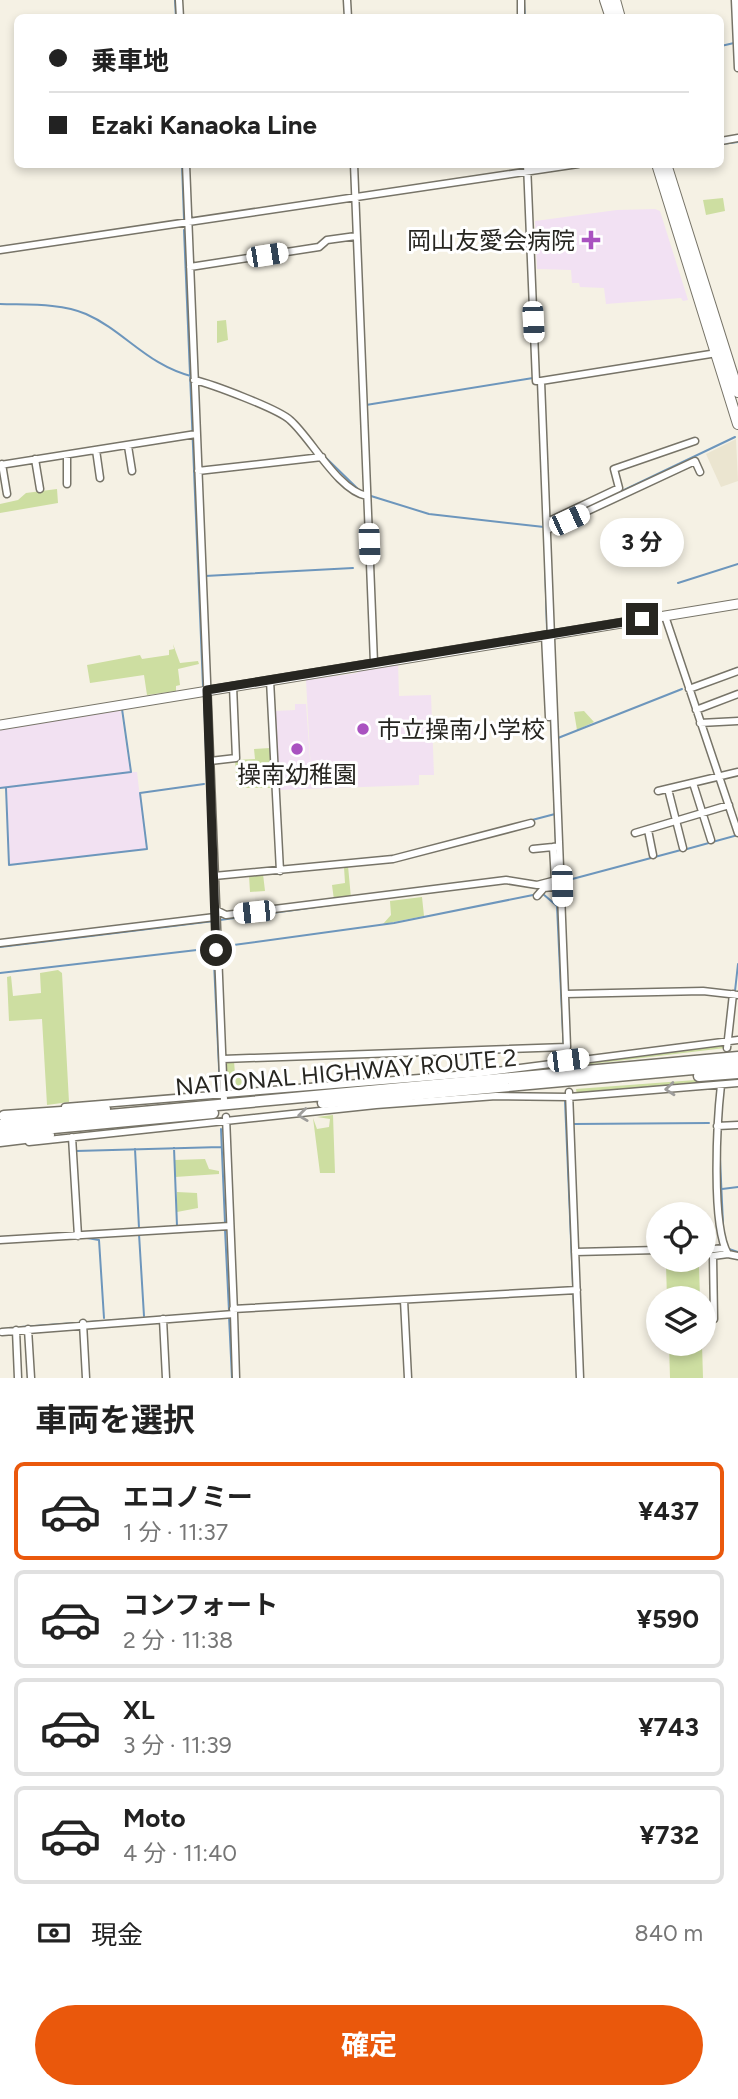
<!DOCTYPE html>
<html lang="ja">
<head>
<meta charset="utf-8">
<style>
	body { margin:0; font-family:Figtree,"Noto Sans JP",sans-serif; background:#f6f6f6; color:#222; height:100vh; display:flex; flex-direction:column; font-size:26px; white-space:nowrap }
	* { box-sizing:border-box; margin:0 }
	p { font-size:23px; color:#767676 }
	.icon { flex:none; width:38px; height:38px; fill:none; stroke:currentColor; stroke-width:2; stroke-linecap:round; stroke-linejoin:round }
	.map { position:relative; height:1378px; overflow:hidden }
	.drawer { display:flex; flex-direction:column; background:#fff; flex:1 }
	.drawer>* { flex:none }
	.banner { position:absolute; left:14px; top:14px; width:710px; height:154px; border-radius:10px; box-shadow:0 4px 10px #0003; display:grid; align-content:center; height:154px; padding:0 35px; background:#fff }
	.buttons { position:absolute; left:646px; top:1202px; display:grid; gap:14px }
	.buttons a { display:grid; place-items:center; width:70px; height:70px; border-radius:50%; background:#fff; box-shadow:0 4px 10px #0003; font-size:35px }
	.end { position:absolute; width:32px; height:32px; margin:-16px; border:9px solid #272621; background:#fff; box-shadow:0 0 0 4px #fff }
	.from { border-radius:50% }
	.bubble { position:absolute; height:49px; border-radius:24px; background:#fff; box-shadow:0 4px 10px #0003; font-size:23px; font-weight:700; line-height:49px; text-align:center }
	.car { position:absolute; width:21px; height:42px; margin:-21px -10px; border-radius:9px; box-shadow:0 0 5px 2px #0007; background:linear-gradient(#fff 24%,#345 0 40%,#fff 0 76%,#345 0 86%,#fff 0) }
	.banner b { display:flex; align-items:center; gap:24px; height:66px; font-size:26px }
	.banner b+b { border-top:2px solid #e0e0e0 }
	.banner i { width:18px; height:18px; background:#222 }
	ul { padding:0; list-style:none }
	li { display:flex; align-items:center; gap:21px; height:98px; margin:0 14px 10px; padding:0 21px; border:4px solid #e0e0e0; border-radius:10px }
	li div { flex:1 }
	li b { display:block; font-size:26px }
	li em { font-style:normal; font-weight:700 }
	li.on { border-color:#ea580c }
	li>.icon { width:63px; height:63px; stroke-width:1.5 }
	h2 { padding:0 35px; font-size:32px; line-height:84px }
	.pay { display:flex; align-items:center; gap:18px; height:77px; padding:0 35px; font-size:26px }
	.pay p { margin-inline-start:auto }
	.action { display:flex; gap:14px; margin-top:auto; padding:14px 35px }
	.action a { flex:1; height:80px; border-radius:42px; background:#ea580c; color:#fff; font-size:28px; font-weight:700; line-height:80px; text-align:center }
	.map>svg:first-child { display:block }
	.built { fill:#ebe5d0 }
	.education { fill:#f2e1f2 }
	.medical { fill:#f2e1f3 }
	.grass { fill:#cddea1 }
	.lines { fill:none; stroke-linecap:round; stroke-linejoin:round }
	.stream { stroke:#6d96bc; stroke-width:2 }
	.street-casing { stroke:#777468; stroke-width:9 }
	.secondary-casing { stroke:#777468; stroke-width:11 }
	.primary-casing { stroke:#777468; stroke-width:12 }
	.highway-casing { stroke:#777468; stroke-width:13 }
	.street { stroke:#fff; stroke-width:6 }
	.secondary { stroke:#fff; stroke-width:9 }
	.primary { stroke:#fff; stroke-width:10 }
	.highway { stroke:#fff; stroke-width:10 }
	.oneway { stroke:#9e9d9b }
	.route { stroke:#272621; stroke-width:9 }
	.poi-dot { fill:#a952c0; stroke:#fff; stroke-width:2.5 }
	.labels { text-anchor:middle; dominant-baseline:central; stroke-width:6; stroke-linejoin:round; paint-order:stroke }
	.poi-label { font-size:24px; fill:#272621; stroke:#fff; text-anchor:end }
	.street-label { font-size:24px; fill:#272621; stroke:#fff }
</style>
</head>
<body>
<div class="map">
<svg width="738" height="1378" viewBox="0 0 738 1378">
	<rect width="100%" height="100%" fill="#f5f1e4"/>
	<path class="built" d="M 736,439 L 738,481 L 721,487 L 706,454 Z"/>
	<path class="education" d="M 398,662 L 399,696 L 431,695 L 434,775 L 419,775 L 419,785 L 278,790 L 274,711 L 295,710 L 295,704 L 306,704 L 311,773 L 306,680 L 357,673 L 359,670 Z
		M 120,707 L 130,772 L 137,772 L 146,849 L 10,864 L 7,787 L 0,787 L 0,728 Z"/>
	<path class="medical" d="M 655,209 L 660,211 L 688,300 L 683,301 L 681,298 L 606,304 L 604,288 L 580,287 L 579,283 L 572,283 L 571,270 L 537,269 L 535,221 L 617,210 Z"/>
	<path class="grass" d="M 723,198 L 725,211 L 706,215 L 703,200 Z
		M 226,320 L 228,340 L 217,343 L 217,321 Z
		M 57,489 L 58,503 L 0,513 L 0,504 L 18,500 L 26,493 Z
		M 173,644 L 180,663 L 198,661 L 199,664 L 178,669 L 180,685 L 176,686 L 176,691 L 147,695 L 144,675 L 90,683 L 87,665 L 140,655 L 142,659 L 169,655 L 169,650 L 174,649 Z
		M 584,711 L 594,722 L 577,730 L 574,712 Z
		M 270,748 L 272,788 L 237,788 L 235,760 L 255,759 L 254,749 Z
		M 348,866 L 351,898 L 334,900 L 332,885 L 345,883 L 344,867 Z
		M 263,874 L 265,891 L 250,892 L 249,875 Z
		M 422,897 L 424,916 L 383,924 L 391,915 L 390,901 Z
		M 58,970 L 62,973 L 69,1102 L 47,1105 L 42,1019 L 9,1021 L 7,977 L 11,976 L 13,996 L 41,993 L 40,973 Z
		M 724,1045 L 725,1048 L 575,1066 L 575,1061 Z
		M 234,1061 L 235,1074 L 248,1073 L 249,1086 L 230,1088 L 227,1085 L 226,1062 Z
		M 722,1078 L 720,1083 L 577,1095 L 576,1089 Z
		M 333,1115 L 335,1173 L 320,1173 L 313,1118 L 317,1129 L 329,1127 L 330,1119 L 317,1117 Z
		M 205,1159 L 209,1169 L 219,1171 L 219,1174 L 175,1177 L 175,1160 Z
		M 177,1192 L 197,1193 L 198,1208 L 177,1212 Z
		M 666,1265 L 699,1267 L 700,1298 L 667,1298 Z
		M 669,1344 L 702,1344 L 703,1378 L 670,1378 Z"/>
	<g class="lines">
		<path class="stream" d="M 175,0 L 176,18
			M 524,1 L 525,18
			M 721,46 L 734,43
			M 721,144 L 738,142
			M 182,164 L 184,219
			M 580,166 L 593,164
			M 184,230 L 203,686
			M 0,304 C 27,305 61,303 86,314 C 125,331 146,365 194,377
			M 366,405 L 533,378
			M 324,456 L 360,491
			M 371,496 L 429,514 L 544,527
			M 559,521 L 735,437
			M 545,560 L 547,629
			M 205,576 L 353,568
			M 678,583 L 738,564
			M 729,671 L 738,668
			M 204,697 L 212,916
			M 551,719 L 556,843
			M 558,738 L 682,689
			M 0,788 L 131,772 L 122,709
			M 6,788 L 9,865 L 147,849 L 140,793 L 204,784
			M 532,820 L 555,814
			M 687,849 L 738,835
			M 561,882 L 681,850
			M 543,894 L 557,906 L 564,1055
			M 220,920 L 367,900
			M 212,921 L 220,1088
			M 226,946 L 394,923 L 533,895
			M 0,947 L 214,921
			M 0,973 L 214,948
			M 735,991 L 738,964
			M 565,1101 L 577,1378
			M 574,1124 L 709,1123
			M 221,1129 L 225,1223
			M 174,1148 L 177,1226
			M 135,1149 L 139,1228
			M 76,1151 L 221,1147
			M 720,1159 L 723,1224
			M 722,1189 L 738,1187
			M 225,1229 L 229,1311
			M 139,1234 L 144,1316
			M 87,1238 L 99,1240 L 104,1318
			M 729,1249 L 738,1252
			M 229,1316 L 232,1378
			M 21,1327 L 200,1314"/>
		<defs>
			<path id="street" d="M 179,0 L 180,18
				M 347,0 L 348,18
				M 521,0 L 521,18
				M 735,0 L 738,68
				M 721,141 L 738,138
				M 186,164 L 224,1100
				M 354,164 L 374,663
				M 0,250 L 578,164
				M 190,267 L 319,247 L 327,240 L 356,236
				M 194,380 C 212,384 278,409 290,420 C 311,438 338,491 367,496
				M 541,381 L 717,353
				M 128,446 L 132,471
				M 96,450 L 100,478
				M 67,455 L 67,484
				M 35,459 L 40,489
				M 2,464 L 7,494
				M 0,465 L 196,434
				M 198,471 L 322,457
				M 547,522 L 619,488 L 614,469 L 695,441
				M 547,530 L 695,461 L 700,472
				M 665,616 L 738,833
				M 545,635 L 549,717
				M 270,680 L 280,871
				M 689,689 L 738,671
				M 696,710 L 738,694
				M 700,723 L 738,721
				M 210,761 L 236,758 L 233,686
				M 693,783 L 711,840
				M 668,789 L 683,848
				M 658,791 L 738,772
				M 648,830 L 653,855
				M 635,833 L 729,805
				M 533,849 L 553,847
				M 214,876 L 393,859 L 531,823
				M 555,880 L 553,847 L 559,846
				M 537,896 L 544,888 L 562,886
				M 216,910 L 226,915 L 506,880 L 537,885 L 560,879
				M 0,943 L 215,917
				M 565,994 L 703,991 L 738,995
				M 727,1048 L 733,994
				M 223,1059 L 567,1047 L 541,381 L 536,381 L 527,164
				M 721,1085 C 717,1120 711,1226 728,1254 L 738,1256
				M 569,1092 L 580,1378
				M 65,1107 L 481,1073 L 738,1040
				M 226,1117 L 234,1313
				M 717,1126 L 738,1125
				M 72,1137 L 78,1236
				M 29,1142 L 376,1105 L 496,1096 L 569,1097 L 738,1083
				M 0,1240 L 230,1226
				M 704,1250 L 724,1248
				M 575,1252 L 658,1250
				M 404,1300 L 408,1378
				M 233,1309 L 577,1290
				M 163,1319 L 166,1378
				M 714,1319 L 713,1256 L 728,1254
				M 83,1323 L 86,1378
				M 28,1329 L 31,1378
				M 16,1330 L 18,1378
				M 2,1332 L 234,1314 L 236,1378"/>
			<path id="secondary" d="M 0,725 L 738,604"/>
			<path id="primary" d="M 605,0 L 611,18
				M 615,0 L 620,18
				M 657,164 L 738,424
				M 666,164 L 738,392"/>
			<path id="highway" d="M 699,1076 L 738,1073
				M 323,1103 L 738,1065
				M 4,1116 L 105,1109
				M 0,1125 L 738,1057
				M 0,1133 L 213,1113
				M 0,1141 L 49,1135"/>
		</defs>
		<use href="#street" class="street-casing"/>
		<use href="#secondary" class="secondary-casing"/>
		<use href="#primary" class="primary-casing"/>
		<use href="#highway" class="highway-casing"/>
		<use href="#street" class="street"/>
		<use href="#secondary" class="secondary"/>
		<use href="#primary" class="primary"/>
		<use href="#highway" class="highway"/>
	</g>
	<defs><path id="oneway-chevron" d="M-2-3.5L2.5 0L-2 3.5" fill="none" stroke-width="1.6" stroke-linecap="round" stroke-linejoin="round" transform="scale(1.75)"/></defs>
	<g class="oneway">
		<use href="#oneway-chevron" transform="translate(670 1089) rotate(175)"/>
		<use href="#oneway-chevron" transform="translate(303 1115) rotate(173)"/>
	</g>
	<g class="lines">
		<path class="route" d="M 216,950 L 207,690 L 642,619"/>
	</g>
	<g class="poi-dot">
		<path d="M587.5 229.5h7v7h7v7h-7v7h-7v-7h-7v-7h7z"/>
		<circle cx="363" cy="729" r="7"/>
		<circle cx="297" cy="749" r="7"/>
	</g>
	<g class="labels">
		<g class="poi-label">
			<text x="575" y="240">岡山友愛会病院</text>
			<text x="377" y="729" text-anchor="start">市立操南小学校</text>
			<text x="297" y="774" text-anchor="middle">操南幼稚園</text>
		</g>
		<g class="street-label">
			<text transform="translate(346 1072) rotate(-5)">NATIONAL HIGHWAY ROUTE 2</text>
		</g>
	</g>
</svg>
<div class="buttons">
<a><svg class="icon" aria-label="locate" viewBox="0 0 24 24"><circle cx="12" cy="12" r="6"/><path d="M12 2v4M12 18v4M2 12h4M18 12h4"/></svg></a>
<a><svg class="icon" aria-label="layers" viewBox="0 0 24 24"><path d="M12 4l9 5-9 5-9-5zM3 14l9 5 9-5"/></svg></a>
</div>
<i class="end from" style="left:216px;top:950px"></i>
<i class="end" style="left:642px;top:619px"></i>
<div class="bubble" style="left:600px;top:518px;width:84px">3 分</div>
<i class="car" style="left:267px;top:255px;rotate:81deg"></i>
<i class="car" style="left:533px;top:322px;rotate:177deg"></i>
<i class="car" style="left:569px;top:520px;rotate:65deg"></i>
<i class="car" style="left:369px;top:544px;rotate:178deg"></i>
<i class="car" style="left:562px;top:886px;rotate:179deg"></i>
<i class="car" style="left:254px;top:912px;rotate:264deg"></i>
<i class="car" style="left:568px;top:1060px;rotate:83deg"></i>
<div class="banner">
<b><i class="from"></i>乗車地</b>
<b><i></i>Ezaki Kanaoka Line</b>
</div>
</div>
<section class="drawer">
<h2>車両を選択</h2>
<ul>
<li class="on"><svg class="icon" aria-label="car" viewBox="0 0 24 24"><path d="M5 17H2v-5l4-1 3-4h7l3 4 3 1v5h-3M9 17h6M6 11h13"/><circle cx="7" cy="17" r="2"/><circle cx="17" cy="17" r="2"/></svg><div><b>エコノミー</b><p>1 分 · 11:37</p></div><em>¥437</em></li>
<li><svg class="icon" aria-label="car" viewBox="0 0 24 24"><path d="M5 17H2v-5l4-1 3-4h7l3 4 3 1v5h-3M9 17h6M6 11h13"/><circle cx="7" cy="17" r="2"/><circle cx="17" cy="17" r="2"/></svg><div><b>コンフォート</b><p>2 分 · 11:38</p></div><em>¥590</em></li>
<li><svg class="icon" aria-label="car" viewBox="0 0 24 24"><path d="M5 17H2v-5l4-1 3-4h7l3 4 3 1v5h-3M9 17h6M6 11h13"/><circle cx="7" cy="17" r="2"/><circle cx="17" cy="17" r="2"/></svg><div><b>XL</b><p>3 分 · 11:39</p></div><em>¥743</em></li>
<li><svg class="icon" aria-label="car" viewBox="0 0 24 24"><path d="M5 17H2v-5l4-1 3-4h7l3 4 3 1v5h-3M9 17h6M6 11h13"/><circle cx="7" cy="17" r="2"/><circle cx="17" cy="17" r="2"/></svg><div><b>Moto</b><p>4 分 · 11:40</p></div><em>¥732</em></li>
</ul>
<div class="pay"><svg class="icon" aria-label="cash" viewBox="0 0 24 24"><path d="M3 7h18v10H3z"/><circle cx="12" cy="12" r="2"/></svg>現金<p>840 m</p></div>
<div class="action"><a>確定</a></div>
</section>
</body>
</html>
